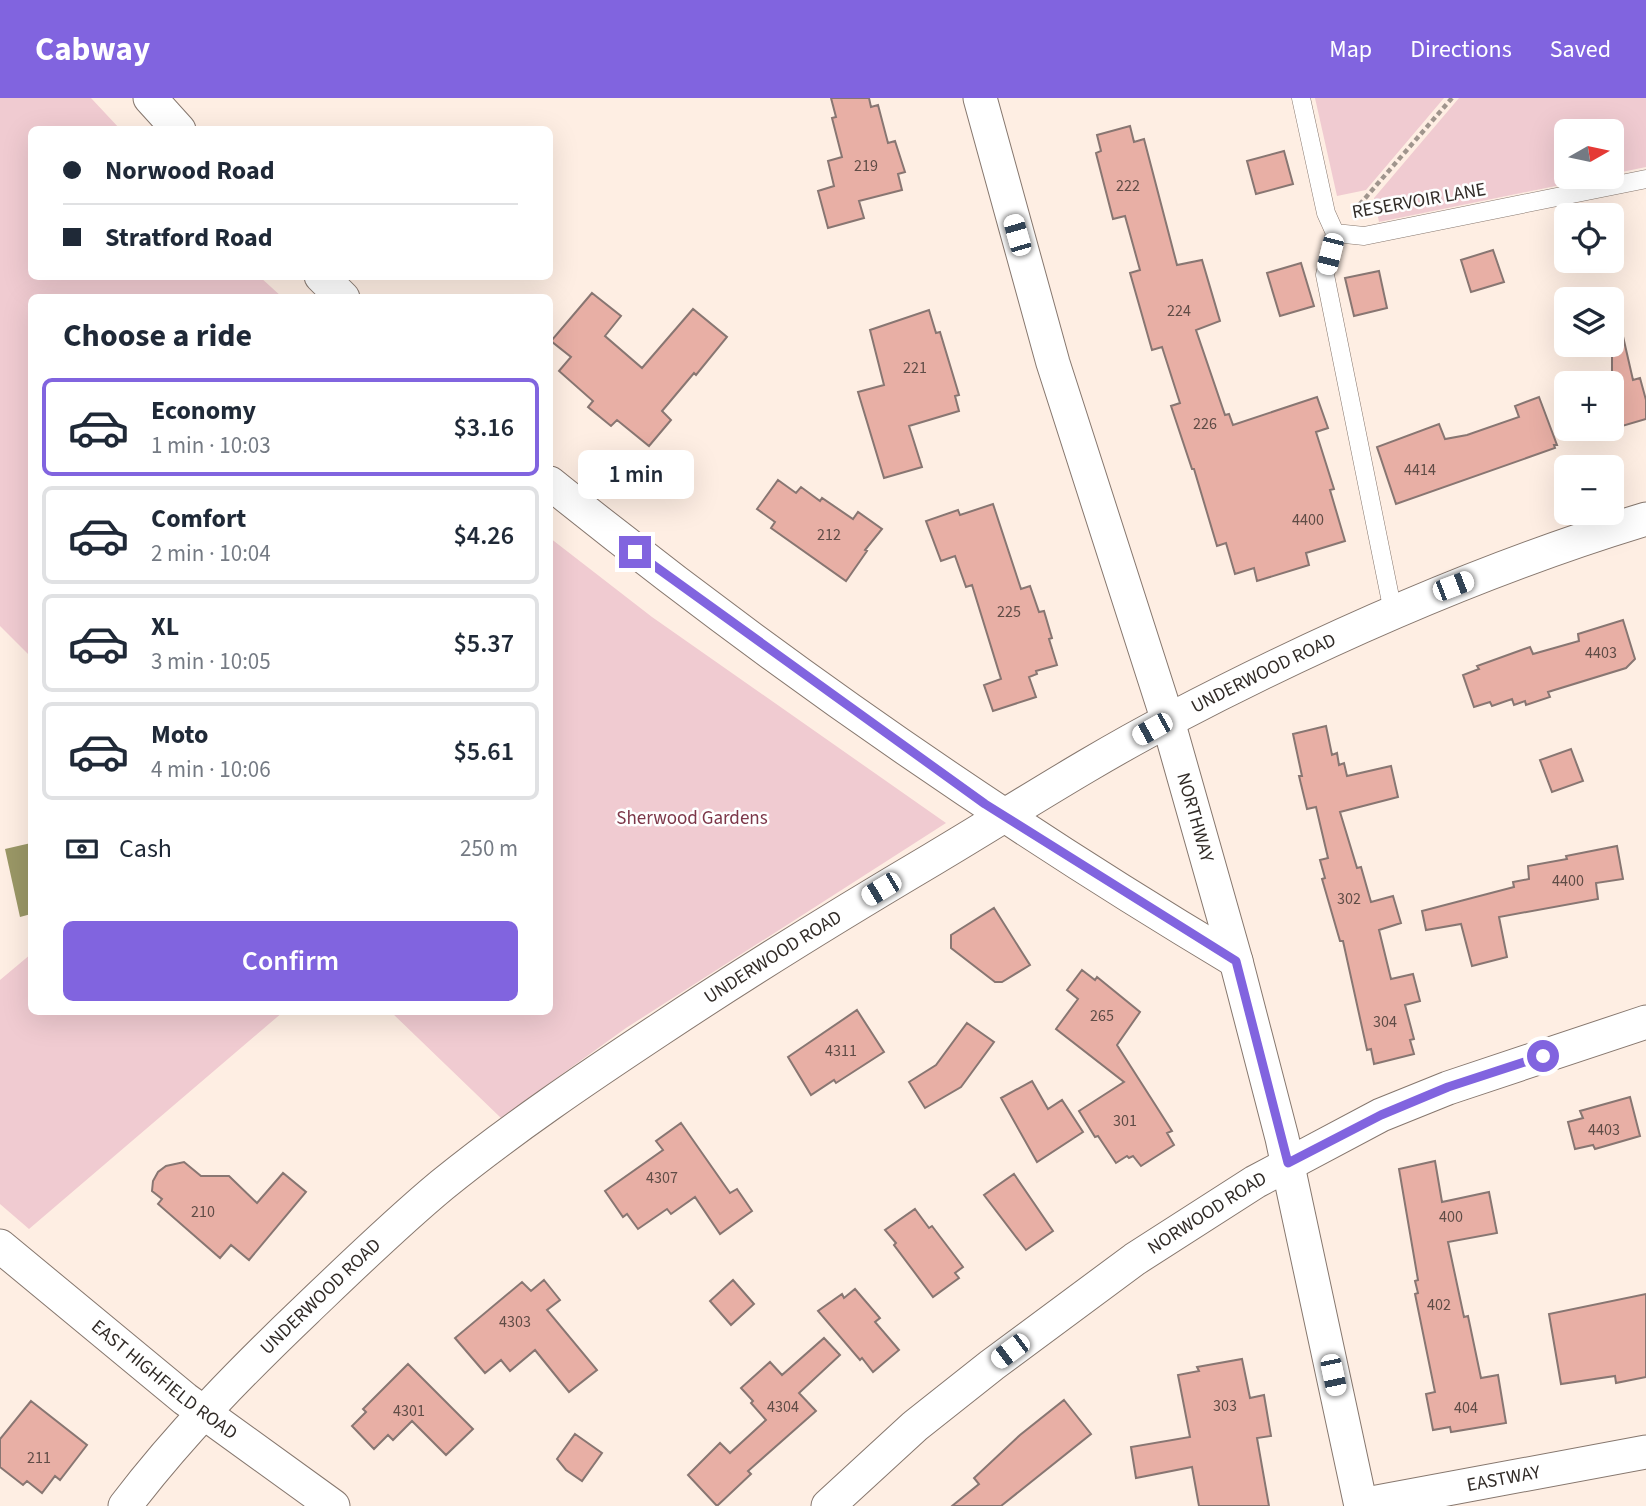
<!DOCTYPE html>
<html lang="en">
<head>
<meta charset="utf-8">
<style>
	body { margin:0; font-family:"Source Sans 3",sans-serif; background:#f6f6f7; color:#1f2937; height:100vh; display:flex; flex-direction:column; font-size:26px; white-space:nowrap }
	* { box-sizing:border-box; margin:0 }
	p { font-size:23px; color:#747a83 }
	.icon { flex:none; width:38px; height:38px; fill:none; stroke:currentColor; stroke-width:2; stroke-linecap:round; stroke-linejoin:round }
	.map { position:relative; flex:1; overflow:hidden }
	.sheet { position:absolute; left:28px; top:196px; width:525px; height:721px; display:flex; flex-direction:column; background:#fff; border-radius:10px; box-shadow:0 7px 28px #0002 }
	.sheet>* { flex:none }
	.guide { position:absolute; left:28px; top:28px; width:525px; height:154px; border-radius:10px; box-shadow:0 7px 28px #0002; display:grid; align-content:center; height:154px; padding:0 35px; background:#fff }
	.needle { width:46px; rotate:81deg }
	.buttons { position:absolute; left:1554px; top:21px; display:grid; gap:14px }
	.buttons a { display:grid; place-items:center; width:70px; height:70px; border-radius:10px; background:#fff; box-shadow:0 7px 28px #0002; font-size:35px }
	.end { position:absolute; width:32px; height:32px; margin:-16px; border:9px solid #8164df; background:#fff; box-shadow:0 0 0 4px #fff }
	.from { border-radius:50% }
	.bubble { position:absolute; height:49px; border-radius:10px; background:#fff; box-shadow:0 7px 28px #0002; font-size:23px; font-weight:600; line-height:49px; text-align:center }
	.car { position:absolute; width:21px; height:42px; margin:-21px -10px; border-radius:9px; box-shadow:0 0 5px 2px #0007; background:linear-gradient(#fff 24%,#345 0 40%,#fff 0 76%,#345 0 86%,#fff 0) }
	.guide b { display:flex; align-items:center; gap:24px; height:66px; font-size:26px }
	.guide b+b { border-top:2px solid #e0e1e3 }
	.guide i { width:18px; height:18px; background:#1f2937 }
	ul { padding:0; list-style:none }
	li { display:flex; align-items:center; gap:21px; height:98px; margin:0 14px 10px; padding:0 21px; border:4px solid #e0e1e3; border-radius:10px }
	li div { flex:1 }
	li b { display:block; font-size:26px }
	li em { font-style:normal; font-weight:600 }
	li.current { border-color:#8164df }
	li>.icon { width:63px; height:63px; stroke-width:1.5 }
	h2 { padding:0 35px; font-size:32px; line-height:84px }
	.pay { display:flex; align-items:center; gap:18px; height:77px; padding:0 35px; font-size:26px }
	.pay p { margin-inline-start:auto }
	.primary-button { display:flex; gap:14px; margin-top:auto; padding:14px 35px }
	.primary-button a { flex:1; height:80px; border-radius:10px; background:#8164df; color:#fff; font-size:28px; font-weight:600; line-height:80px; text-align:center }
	header { display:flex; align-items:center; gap:42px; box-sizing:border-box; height:98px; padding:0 35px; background:#8164df; color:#fff }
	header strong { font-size:33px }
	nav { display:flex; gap:38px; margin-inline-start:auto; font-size:24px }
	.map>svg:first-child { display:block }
	.green { fill:#f0cbd1 }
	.water { fill:#9a9766 }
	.building { fill:#e8afa5; stroke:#887672; stroke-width:2 }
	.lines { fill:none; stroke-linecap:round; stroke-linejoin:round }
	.service-casing { stroke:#86776e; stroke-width:19 }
	.minor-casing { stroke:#86776e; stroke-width:35 }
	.path { stroke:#a0958d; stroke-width:4.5; stroke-dasharray:5 3.5; stroke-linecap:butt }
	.service { stroke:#fff; stroke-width:18 }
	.minor { stroke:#fff; stroke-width:33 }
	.route { stroke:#8164df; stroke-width:9 }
	.labels { text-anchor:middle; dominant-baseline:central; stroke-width:5; stroke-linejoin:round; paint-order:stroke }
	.number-label { font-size:16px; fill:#5f4c46 }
	.street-label { font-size:19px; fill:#312b27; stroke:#fefefe }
	.park-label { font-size:19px; fill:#7d3749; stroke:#fefefe }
</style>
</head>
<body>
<header>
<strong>Cabway</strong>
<nav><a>Map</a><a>Directions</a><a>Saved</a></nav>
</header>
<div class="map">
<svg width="1646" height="1408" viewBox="0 0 1646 1408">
	<rect width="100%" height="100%" fill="#feeee3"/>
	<path class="green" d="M 0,0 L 91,0 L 120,31 L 32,32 L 32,178 L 260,179 L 282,199 L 32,200 L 31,559 L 0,528 Z
		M 1315,0 L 1444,0 L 1366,92 L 1337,98 Z
		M 1459,0 L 1646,0 L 1646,69 L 1612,76 L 1612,33 L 1566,33 L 1566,79 L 1600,79 L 1379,124 L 1374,100 Z
		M 550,440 L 652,519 L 946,725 L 626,930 L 501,1020 L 391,914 L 550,914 Z
		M 31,856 L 32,914 L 283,914 L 29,1131 L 0,1106 L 0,882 Z"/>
	<path class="water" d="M 31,745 L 31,816 L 20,819 L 5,751 Z"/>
	<path class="building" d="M 831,0 L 869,0 L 871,9 L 878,7 L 888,45 L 895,43 L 905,74 L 898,76 L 902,92 L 859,103 L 864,120 L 828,130 L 818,93 L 834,88 L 828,63 L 842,59 L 832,20 L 836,19 Z
		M 1130,28 L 1134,44 L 1144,41 L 1177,167 L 1202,162 L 1220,223 L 1196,232 L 1225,317 L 1229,316 L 1233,327 L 1317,299 L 1328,330 L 1316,334 L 1334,391 L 1330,392 L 1345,443 L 1306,455 L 1309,467 L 1257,483 L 1254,470 L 1235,476 L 1226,445 L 1217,448 L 1194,371 L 1192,371 L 1171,308 L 1180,305 L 1162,249 L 1152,252 L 1130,175 L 1140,172 L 1125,118 L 1113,121 L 1096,55 L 1101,53 L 1097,37 Z
		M 1284,53 L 1293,86 L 1256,96 L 1247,63 Z
		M 1493,152 L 1504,184 L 1471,194 L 1461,162 Z
		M 1301,165 L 1314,208 L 1280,218 L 1267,175 Z
		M 1379,173 L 1387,210 L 1354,218 L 1345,180 Z
		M 592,195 L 621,218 L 605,238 L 642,270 L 693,211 L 727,239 L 696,277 L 694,275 L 662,313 L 671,322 L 649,348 L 617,322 L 611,328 L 588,309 L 593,303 L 559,273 L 571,259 L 551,243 Z
		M 929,212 L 936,235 L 940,234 L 959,297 L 955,298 L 959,313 L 909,328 L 922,369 L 884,380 L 858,294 L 884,287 L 870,232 Z
		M 1622,234 L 1633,282 L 1640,280 L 1646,302 L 1646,321 L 1612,331 L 1612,235 Z
		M 1539,299 L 1557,347 L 1554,347 L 1555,350 L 1396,406 L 1377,349 L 1439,326 L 1445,341 L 1467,337 L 1519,319 L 1515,308 Z
		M 778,382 L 796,395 L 801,389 L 820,403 L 822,400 L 853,421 L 858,414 L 882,431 L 865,452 L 867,453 L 846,483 L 771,430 L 775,424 L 757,411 Z
		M 993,406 L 1021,491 L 1030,488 L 1039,514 L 1044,513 L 1052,540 L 1049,541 L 1057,567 L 1036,573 L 1037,576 L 1029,579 L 1036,599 L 993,613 L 984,587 L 1001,581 L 972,487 L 966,489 L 955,458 L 941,463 L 926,423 L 958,412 L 960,417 Z
		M 1623,522 L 1635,561 L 1626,570 L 1548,594 L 1550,599 L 1526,607 L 1525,603 L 1514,607 L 1512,601 L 1492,608 L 1490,604 L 1474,609 L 1463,577 L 1479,571 L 1477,568 L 1530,549 L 1533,556 L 1579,543 L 1578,536 Z
		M 1326,628 L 1332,657 L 1337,655 L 1339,667 L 1344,665 L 1347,678 L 1391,668 L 1398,699 L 1340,714 L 1357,770 L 1361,769 L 1371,804 L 1393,798 L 1401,825 L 1379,832 L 1391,881 L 1413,876 L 1420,903 L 1405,907 L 1414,941 L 1410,942 L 1414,956 L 1374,966 L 1371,951 L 1367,952 L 1343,843 L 1340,843 L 1322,781 L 1325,780 L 1320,762 L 1328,760 L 1316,709 L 1307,711 L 1299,678 L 1302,678 L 1293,636 Z
		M 1571,651 L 1583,683 L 1552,694 L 1540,662 Z
		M 1617,748 L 1623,781 L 1596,785 L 1598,801 L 1499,819 L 1507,859 L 1472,868 L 1461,826 L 1426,832 L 1422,813 L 1514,789 L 1513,784 L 1529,781 L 1528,768 L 1567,761 L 1566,758 Z
		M 994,810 L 1030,867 L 1002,884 L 995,884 L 951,850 L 951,837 Z
		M 1082,872 L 1095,882 L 1097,879 L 1140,914 L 1117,947 L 1172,1033 L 1167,1035 L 1174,1047 L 1141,1068 L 1133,1058 L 1129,1060 L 1127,1058 L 1116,1065 L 1098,1038 L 1095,1039 L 1079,1013 L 1124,984 L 1056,931 L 1078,901 L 1067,892 Z
		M 857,912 L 884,954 L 836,985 L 834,982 L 811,997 L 788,959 Z
		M 967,925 L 994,944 L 961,989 L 925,1010 L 909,984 L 936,967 Z
		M 1032,983 L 1048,1011 L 1062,1002 L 1083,1034 L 1037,1064 L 1001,1000 Z
		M 1630,999 L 1640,1038 L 1595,1051 L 1593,1047 L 1575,1051 L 1568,1024 L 1583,1020 L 1580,1013 Z
		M 681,1025 L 730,1095 L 737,1091 L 752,1113 L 720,1136 L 695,1099 L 671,1116 L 667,1111 L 638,1131 L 627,1116 L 623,1119 L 605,1093 L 663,1052 L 656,1043 Z
		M 1435,1063 L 1442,1104 L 1489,1094 L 1497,1135 L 1448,1144 L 1464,1219 L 1468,1218 L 1481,1280 L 1498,1277 L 1506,1325 L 1451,1334 L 1450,1329 L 1433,1332 L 1426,1296 L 1435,1294 L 1415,1196 L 1418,1195 L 1415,1183 L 1418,1182 L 1399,1071 Z
		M 184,1064 L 201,1078 L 229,1078 L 257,1105 L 283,1075 L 306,1094 L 249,1162 L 231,1147 L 220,1160 L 158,1106 L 162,1101 L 152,1093 L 153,1083 L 158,1074 L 166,1068 Z
		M 1014,1076 L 1053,1133 L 1026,1152 L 984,1097 Z
		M 915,1111 L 929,1130 L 932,1128 L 963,1169 L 955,1175 L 959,1180 L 933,1199 L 894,1147 L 896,1145 L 885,1132 Z
		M 544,1182 L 560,1202 L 547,1212 L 597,1272 L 569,1294 L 535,1252 L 510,1273 L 501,1262 L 485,1275 L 455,1240 L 522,1184 L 531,1193 Z
		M 733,1182 L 754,1206 L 731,1227 L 710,1203 Z
		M 855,1191 L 880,1220 L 875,1224 L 899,1252 L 873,1274 L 862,1260 L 860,1262 L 818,1213 L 842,1196 L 844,1200 Z
		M 1646,1196 L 1646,1279 L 1616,1285 L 1615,1278 L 1561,1286 L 1549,1216 Z
		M 824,1240 L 840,1257 L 799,1295 L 816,1313 L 748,1373 L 751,1376 L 717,1408 L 688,1377 L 720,1345 L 730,1355 L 766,1322 L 751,1305 L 753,1303 L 741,1290 L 770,1264 L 782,1277 Z
		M 1242,1261 L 1250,1300 L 1264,1297 L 1271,1338 L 1257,1340 L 1269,1408 L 1199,1408 L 1192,1369 L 1136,1380 L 1131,1349 L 1190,1339 L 1178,1277 L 1199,1273 L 1197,1269 Z
		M 408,1266 L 473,1331 L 446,1357 L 412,1323 L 393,1342 L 388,1337 L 374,1351 L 352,1328 L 366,1314 L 363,1311 Z
		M 1064,1302 L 1091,1336 L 1001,1408 L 952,1408 L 979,1386 L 974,1380 L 1020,1337 Z
		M 31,1303 L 87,1347 L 60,1382 L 55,1378 L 42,1395 L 27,1383 L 23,1387 L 0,1369 L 0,1341 Z
		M 575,1336 L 602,1355 L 582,1383 L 566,1372 L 557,1361 Z"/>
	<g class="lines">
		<defs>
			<path id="service" d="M 1301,0 L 1326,115 L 1335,135 L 1364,138 L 1646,81
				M 1335,135 L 1325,177 L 1393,514"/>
			<g id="minor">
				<path d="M 150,0 L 179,32"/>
				<path id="s1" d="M 980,0 L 1053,265 L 1168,623 L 1236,863 L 1282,1040 L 1361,1408"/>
				<path d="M 321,178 L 343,200"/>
				<path d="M 550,385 C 767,560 997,720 1236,863"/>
				<path id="s2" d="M 0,1148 L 185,1301 L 333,1408"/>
				<path id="s3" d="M 1361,1407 L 1646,1354"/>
				<path id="s4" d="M 125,1408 C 179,1337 242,1273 306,1212 C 351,1169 395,1126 442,1087 C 511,1031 585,981 659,932 C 749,872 840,816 933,761 C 1012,714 1090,663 1171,621 C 1324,541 1481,471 1646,421"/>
				<path id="s5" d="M 828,1408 L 915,1328 L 992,1267 L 1135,1161 L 1255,1084 L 1381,1017 L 1448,990 L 1646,924"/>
			</g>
		</defs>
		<use href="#service" class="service-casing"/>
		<use href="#minor" class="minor-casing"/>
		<path class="path" d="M 1354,113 L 1452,0"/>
		<use href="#service" class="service"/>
		<use href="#minor" class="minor"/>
	</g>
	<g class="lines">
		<path class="route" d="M 635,454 L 985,706 L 1236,863 L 1288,1065 L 1381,1017 L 1448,989 L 1543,958"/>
	</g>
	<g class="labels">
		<g class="number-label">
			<text x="866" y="68">219</text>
			<text x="1128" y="88">222</text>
			<text x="1179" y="213">224</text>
			<text x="915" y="270">221</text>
			<text x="1205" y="326">226</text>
			<text x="1420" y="372">4414</text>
			<text x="1308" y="422">4400</text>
			<text x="829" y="437">212</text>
			<text x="1009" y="514">225</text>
			<text x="1601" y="555">4403</text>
			<text x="1568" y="783">4400</text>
			<text x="1349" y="801">302</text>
			<text x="1102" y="918">265</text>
			<text x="1385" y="924">304</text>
			<text x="841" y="953">4311</text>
			<text x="1125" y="1023">301</text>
			<text x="1604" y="1032">4403</text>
			<text x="662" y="1080">4307</text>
			<text x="203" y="1114">210</text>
			<text x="1451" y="1119">400</text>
			<text x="1439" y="1207">402</text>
			<text x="515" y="1224">4303</text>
			<text x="1225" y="1308">303</text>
			<text x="783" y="1309">4304</text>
			<text x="1466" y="1310">404</text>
			<text x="409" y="1313">4301</text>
			<text x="39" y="1360">211</text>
		</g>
		<g class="street-label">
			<text transform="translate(1419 103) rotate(-10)">RESERVOIR LANE</text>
			<text stroke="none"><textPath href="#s4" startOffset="1421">UNDERWOOD ROAD</textPath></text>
			<text stroke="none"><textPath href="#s1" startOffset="751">NORTHWAY</textPath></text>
			<text stroke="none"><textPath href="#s4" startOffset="854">UNDERWOOD ROAD</textPath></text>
			<text stroke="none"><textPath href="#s5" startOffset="480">NORWOOD ROAD</textPath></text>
			<text stroke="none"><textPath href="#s4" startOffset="287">UNDERWOOD ROAD</textPath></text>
			<text stroke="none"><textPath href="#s2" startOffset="212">EAST HIGHFIELD ROAD</textPath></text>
			<text stroke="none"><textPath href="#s3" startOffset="145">EASTWAY</textPath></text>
		</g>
		<g class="park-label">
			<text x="692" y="720">Sherwood Gardens</text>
		</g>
	</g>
</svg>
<div class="buttons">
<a><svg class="needle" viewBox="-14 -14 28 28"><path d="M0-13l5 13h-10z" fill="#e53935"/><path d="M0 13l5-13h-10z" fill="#747a83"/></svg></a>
<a><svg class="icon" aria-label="locate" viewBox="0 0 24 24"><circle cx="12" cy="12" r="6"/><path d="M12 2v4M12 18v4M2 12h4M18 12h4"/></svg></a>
<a><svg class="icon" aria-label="layers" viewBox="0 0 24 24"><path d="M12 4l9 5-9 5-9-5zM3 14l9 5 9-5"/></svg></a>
<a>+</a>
<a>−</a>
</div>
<i class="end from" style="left:1543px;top:958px"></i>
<i class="end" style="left:635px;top:454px"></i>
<div class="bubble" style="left:578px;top:352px;width:116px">1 min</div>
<i class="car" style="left:1017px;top:137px;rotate:344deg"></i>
<i class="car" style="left:1330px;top:156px;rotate:194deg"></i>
<i class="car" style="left:1453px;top:488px;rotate:69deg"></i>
<i class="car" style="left:1152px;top:631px;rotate:241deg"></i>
<i class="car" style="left:881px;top:791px;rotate:239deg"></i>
<i class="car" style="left:1010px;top:1253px;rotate:233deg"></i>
<i class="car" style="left:1333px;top:1277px;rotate:168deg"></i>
<div class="guide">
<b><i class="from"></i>Norwood Road</b>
<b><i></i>Stratford Road</b>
</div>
<section class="sheet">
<h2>Choose a ride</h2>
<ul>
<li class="current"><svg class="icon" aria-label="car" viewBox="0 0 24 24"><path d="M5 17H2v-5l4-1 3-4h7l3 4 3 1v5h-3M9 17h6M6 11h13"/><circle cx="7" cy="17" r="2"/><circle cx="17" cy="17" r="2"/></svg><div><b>Economy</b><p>1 min · 10:03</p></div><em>$3.16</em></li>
<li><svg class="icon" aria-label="car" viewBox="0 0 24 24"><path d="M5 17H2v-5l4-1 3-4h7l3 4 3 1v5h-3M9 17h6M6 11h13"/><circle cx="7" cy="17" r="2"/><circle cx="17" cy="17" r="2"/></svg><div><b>Comfort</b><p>2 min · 10:04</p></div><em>$4.26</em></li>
<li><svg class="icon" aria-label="car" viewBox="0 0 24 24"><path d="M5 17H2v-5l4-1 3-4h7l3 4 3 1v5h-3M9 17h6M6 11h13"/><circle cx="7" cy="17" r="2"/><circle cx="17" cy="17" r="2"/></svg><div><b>XL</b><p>3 min · 10:05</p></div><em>$5.37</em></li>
<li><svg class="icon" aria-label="car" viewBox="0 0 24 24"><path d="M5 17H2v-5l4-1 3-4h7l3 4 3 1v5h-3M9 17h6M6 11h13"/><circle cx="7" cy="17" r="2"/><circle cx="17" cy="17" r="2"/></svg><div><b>Moto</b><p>4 min · 10:06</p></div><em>$5.61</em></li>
</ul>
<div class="pay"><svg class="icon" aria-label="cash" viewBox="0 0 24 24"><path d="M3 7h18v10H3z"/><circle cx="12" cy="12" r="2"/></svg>Cash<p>250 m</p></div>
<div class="primary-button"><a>Confirm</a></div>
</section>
</div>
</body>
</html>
